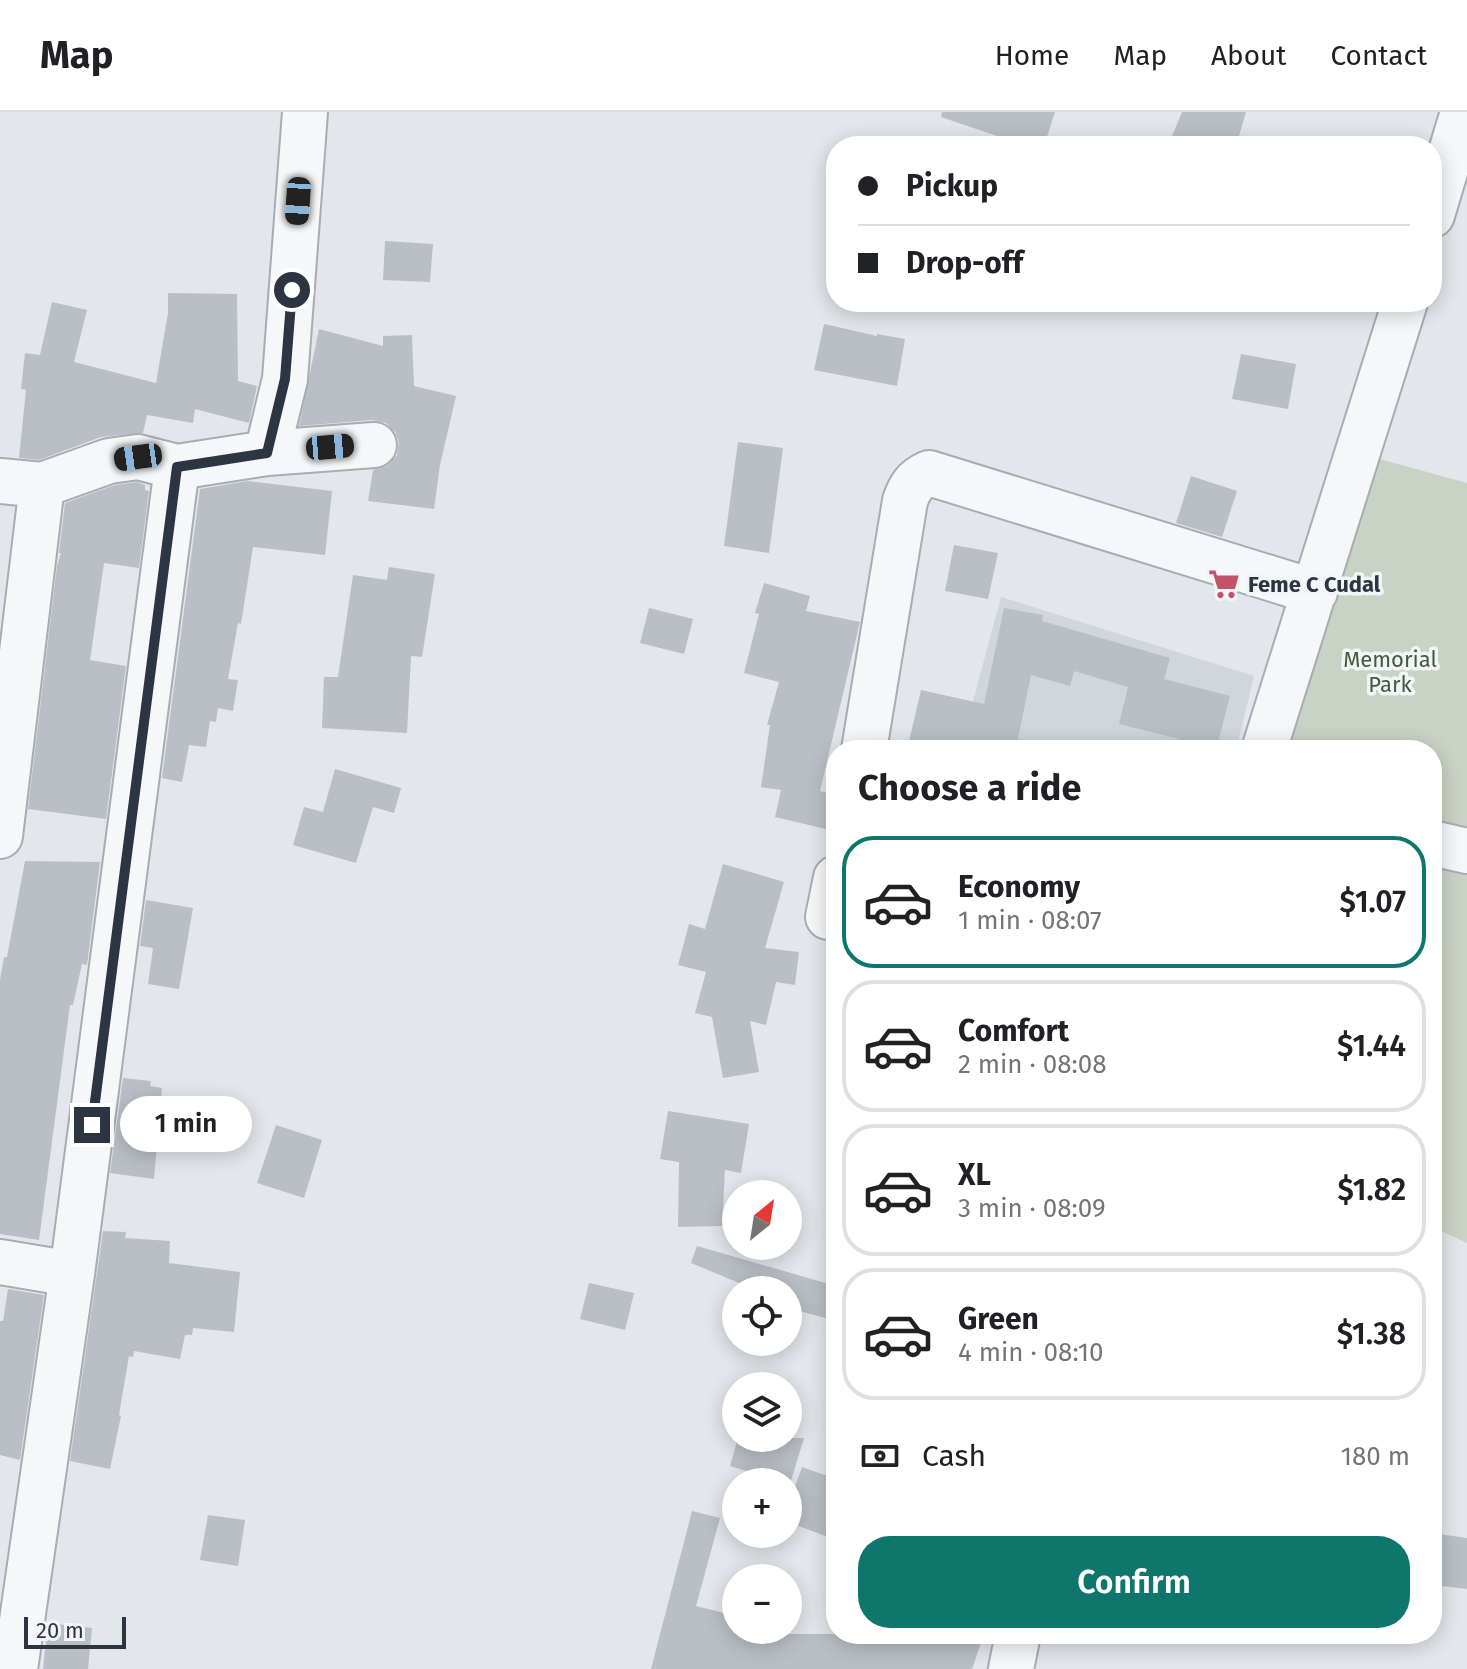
<!DOCTYPE html>
<html lang="en">
<head>
<meta charset="utf-8">
<style>
	body { margin:0; font-family:"Fira Sans",sans-serif; background:#f6f6f6; color:#202124; height:100vh; display:flex; flex-direction:column; font-size:30px; white-space:nowrap }
	* { box-sizing:border-box; margin:0 }
	p { font-size:26px; color:#757577 }
	.icon { flex:none; width:44px; height:44px; fill:none; stroke:currentColor; stroke-width:2; stroke-linecap:round; stroke-linejoin:round }
	.map { position:relative; flex:1; overflow:hidden }
	.side { position:absolute; left:826px; top:628px; width:616px; height:904px; display:flex; flex-direction:column; background:#fff; border-radius:32px; box-shadow:0 4px 20px #0003 }
	.side>* { flex:none }
	.banner { position:absolute; left:826px; top:24px; width:616px; height:176px; border-radius:32px; box-shadow:0 4px 20px #0003; display:grid; align-content:center; height:176px; padding:0 32px; background:#fff }
	.needle { width:52px; rotate:30deg }
	.tools { position:absolute; left:722px; top:1068px; display:grid; gap:16px }
	.tools a { display:grid; place-items:center; width:80px; height:80px; border-radius:50%; background:#fff; box-shadow:0 4px 20px #0003; font-size:40px }
	.scale { position:absolute; left:24px; bottom:20px; width:102px; box-sizing:border-box; padding-left:8px; border:4px solid #2c3541; border-top:0; font-size:22px; line-height:28px; white-space:nowrap; color:#2c3541; -webkit-text-stroke:6px #f2f5f7; paint-order:stroke }
	.end { position:absolute; width:36px; height:36px; margin:-18px; border:10px solid #2c3541; background:#fff; box-shadow:0 0 0 4px #fff }
	.from { border-radius:50% }
	.bubble { position:absolute; height:56px; border-radius:28px; background:#fff; box-shadow:0 4px 20px #0003; font-size:26px; font-weight:600; line-height:56px; text-align:center }
	.car { position:absolute; width:24px; height:48px; margin:-24px -12px; border-radius:10px; box-shadow:0 0 6px 2px #0007; background:linear-gradient(#222 24%,#8ab4d8 0 40%,#222 0 76%,#8ab4d8 0 86%,#222 0) }
	.banner b { display:flex; align-items:center; gap:28px; height:76px; font-size:30px }
	.banner b+b { border-top:2px solid #e0e0e0 }
	.banner i { width:20px; height:20px; background:#202124 }
	ul { padding:0; list-style:none }
	li { display:flex; align-items:center; gap:24px; height:132px; margin:0 16px 12px; padding:0 16px; border:4px solid #e0e0e0; border-radius:32px }
	li div { flex:1 }
	li b { display:block; font-size:30px }
	li em { font-style:normal; font-weight:600 }
	li.current { border-color:#0f766e }
	li>.icon { width:72px; height:72px; stroke-width:1.5 }
	h2 { padding:0 32px; font-size:36px; line-height:96px }
	.pay { display:flex; align-items:center; gap:20px; height:88px; padding:0 32px; font-size:30px }
	.pay p { margin-inline-start:auto }
	.action { display:flex; gap:16px; margin-top:auto; padding:16px 32px }
	.action a { flex:1; height:92px; border-radius:32px; background:#0f766e; color:#fff; font-size:32px; font-weight:600; line-height:92px; text-align:center }
	header { display:flex; align-items:center; gap:48px; box-sizing:border-box; height:112px; padding:0 40px; background:#fff; border-bottom:2px solid #e0e0e0 }
	header strong { font-size:38px }
	nav { display:flex; gap:44px; margin-inline-start:auto; font-size:28px }
	.map>svg:first-child { display:block }
	.built { fill:#d1d5dc }
	.green { fill:#c9d3c5 }
	.building { fill:#babfc6 }
	.lines { fill:none; stroke-linecap:round; stroke-linejoin:round }
	.minor-casing { stroke:#a8adb4; stroke-width:48 }
	.minor { stroke:#f5f7f8; stroke-width:44 }
	.route { stroke:#2c3541; stroke-width:10 }
	.labels { text-anchor:middle; dominant-baseline:central; stroke-width:7; stroke-linejoin:round; paint-order:stroke }
	.poi-label { font-size:22px; font-weight:bold; fill:#2c3541; stroke:#f2f5f7; text-anchor:start }
	.park-label { font-size:22px; fill:#425b3b; stroke:#f2f5f7 }
</style>
</head>
<body>
<header>
<strong>Map</strong>
<nav><a>Home</a><a>Map</a><a>About</a><a>Contact</a></nav>
</header>
<div class="map">
<svg width="1467" height="1557" viewBox="0 0 1467 1557">
	<rect width="100%" height="100%" fill="#e3e6ea"/>
	<path class="built" d="M 1001,485 L 1254,564 L 1236,638 L 960,638 Z"/>
	<path class="green" d="M 1376,346 L 1467,371 L 1467,1131 L 1432,1115 L 1432,638 L 1286,638 Z"/>
	<path class="building" d="M 942,0 L 1055,0 L 1044,34 L 1027,34 L 941,5 Z
		M 1182,0 L 1246,0 L 1236,34 L 1168,34 Z
		M 385,129 L 433,132 L 430,170 L 383,168 Z
		M 168,181 L 237,182 L 238,269 L 257,274 L 249,311 L 195,297 L 193,311 L 147,303 L 143,321 L 101,325 L 39,348 L 19,346 L 26,278 L 21,277 L 25,241 L 40,243 L 52,190 L 87,198 L 74,250 L 156,271 L 168,201 Z
		M 824,212 L 877,224 L 877,222 L 905,227 L 897,274 L 814,258 Z
		M 319,217 L 383,234 L 383,224 L 412,223 L 414,274 L 456,284 L 440,353 L 434,397 L 368,389 L 373,358 L 387,354 L 397,343 L 399,330 L 395,320 L 386,311 L 372,308 L 299,314 Z
		M 1241,242 L 1296,252 L 1288,297 L 1232,287 Z
		M 738,330 L 783,336 L 769,441 L 724,434 Z
		M 1191,364 L 1237,379 L 1222,425 L 1176,411 Z
		M 248,369 L 332,379 L 325,443 L 253,435 L 241,512 L 238,511 L 228,567 L 238,568 L 233,599 L 218,596 L 216,610 L 210,609 L 206,635 L 189,633 L 182,670 L 162,666 L 200,377 Z
		M 137,370 L 145,373 L 145,378 L 149,379 L 139,456 L 104,451 L 90,548 L 126,554 L 106,707 L 28,697 L 57,454 L 61,441 L 59,441 L 65,391 L 115,373 Z
		M 954,433 L 998,441 L 988,487 L 945,479 Z
		M 389,455 L 435,462 L 422,545 L 411,544 L 407,621 L 322,616 L 324,565 L 338,565 L 353,463 L 387,468 Z
		M 764,471 L 810,484 L 806,499 L 860,510 L 820,679 L 836,683 L 830,718 L 775,705 L 781,678 L 761,675 L 770,613 L 767,613 L 779,570 L 744,561 L 759,502 L 755,501 Z
		M 649,496 L 693,507 L 684,542 L 640,531 Z
		M 1004,496 L 1043,503 L 1042,509 L 1170,546 L 1164,567 L 1230,584 L 1216,638 L 1176,638 L 1179,627 L 1119,612 L 1128,575 L 1074,559 L 1070,574 L 1031,563 L 1017,631 L 1014,631 L 1012,638 L 907,638 L 921,578 L 984,592 Z
		M 335,657 L 401,676 L 394,701 L 373,695 L 356,751 L 293,733 L 304,695 L 323,700 Z
		M 25,749 L 100,750 L 87,853 L 82,852 L 73,893 L 70,893 L 39,1128 L 0,1122 L 0,868 L 4,845 L 7,845 Z
		M 723,752 L 784,770 L 765,836 L 799,840 L 795,873 L 776,870 L 766,913 L 750,909 L 759,960 L 723,966 L 712,905 L 695,901 L 706,860 L 678,853 L 689,812 L 705,817 Z
		M 146,788 L 193,796 L 179,877 L 148,872 L 153,836 L 140,834 Z
		M 123,966 L 151,969 L 150,974 L 162,976 L 154,1067 L 110,1061 Z
		M 668,999 L 749,1012 L 741,1061 L 725,1058 L 722,1114 L 678,1115 L 679,1050 L 660,1047 Z
		M 276,1013 L 322,1028 L 304,1086 L 257,1071 Z
		M 103,1119 L 126,1120 L 125,1126 L 170,1129 L 169,1151 L 240,1160 L 234,1220 L 193,1216 L 192,1223 L 185,1223 L 180,1247 L 134,1239 L 133,1245 L 129,1244 L 119,1303 L 121,1304 L 110,1357 L 70,1349 Z
		M 697,1134 L 836,1174 L 836,1209 L 788,1196 L 788,1178 L 756,1178 L 691,1151 Z
		M 589,1171 L 634,1181 L 625,1218 L 580,1207 Z
		M 8,1177 L 44,1183 L 20,1348 L 0,1343 L 0,1209 L 3,1209 Z
		M 738,1326 L 804,1326 L 790,1372 L 730,1354 Z
		M 802,1355 L 836,1367 L 836,1428 L 788,1410 L 788,1395 Z
		M 692,1399 L 720,1406 L 696,1494 L 736,1504 L 736,1518 L 787,1518 L 786,1522 L 984,1522 L 972,1557 L 651,1557 Z
		M 208,1403 L 245,1408 L 238,1454 L 200,1448 Z
		M 1432,1421 L 1467,1426 L 1467,1477 L 1432,1473 Z
		M 48,1511 L 92,1516 L 88,1557 L 43,1557 Z"/>
	<g class="lines">
		<defs>
			<path id="minor" d="M 1432,103 L 1463,0
				M 267,341 L 374,333
				M 0,369 L 42,373 L 109,349 L 138,345 L 177,355 L 267,341 L 285,267 L 305,0
				M 864,638 L 905,389 C 910,375 914,368 929,361 L 1315,480
				M 1264,638 L 1405,190
				M 0,724 L 42,373
				M 1432,731 L 1467,739
				M 828,805 L 836,766
				M 0,1150 L 72,1162
				M 15,1557 L 72,1162 L 177,355
				M 1011,1557 L 1018,1522"/>
		</defs>
		<use href="#minor" class="minor-casing"/>
		<use href="#minor" class="minor"/>
	</g>
	<g class="lines">
		<path class="route" d="M 92,1013 L 177,355 L 267,341 L 285,267 L 292,178"/>
	</g>
	<defs>
		<symbol id="supermarket-bare" viewBox="-9 -9 18 18"><path d="M-6-5.5h2.5l.6 2H6L4.5 2H-2.5L-4.4-4H-6ZM-1.5 3.2a1.3 1.3 0 1 0 .1 0ZM3 3.2a1.3 1.3 0 1 0 .1 0Z" fill="#c3536a" stroke="#f2f5f7" stroke-width="2.5" paint-order="stroke"/></symbol>
	</defs>
	<g fill-rule="evenodd">
		<use href="#supermarket-bare" x="1202" y="450" width="44" height="44"/>
	</g>
	<g class="labels">
		<g class="poi-label">
			<text x="1248" y="472">Feme C Cudal</text>
		</g>
		<g class="park-label">
			<text x="1390" y="547">Memorial<tspan x="1390" dy="25">Park</tspan></text>
		</g>
	</g>
</svg>
<div class="tools">
<a><svg class="needle" viewBox="-14 -14 28 28"><path d="M0-13l5 13h-10z" fill="#e53935"/><path d="M0 13l5-13h-10z" fill="#757577"/></svg></a>
<a><svg class="icon" aria-label="locate" viewBox="0 0 24 24"><circle cx="12" cy="12" r="6"/><path d="M12 2v4M12 18v4M2 12h4M18 12h4"/></svg></a>
<a><svg class="icon" aria-label="layers" viewBox="0 0 24 24"><path d="M12 4l9 5-9 5-9-5zM3 14l9 5 9-5"/></svg></a>
<a>+</a>
<a>−</a>
</div>
<div class="scale">20 m</div>
<i class="end from" style="left:292px;top:178px"></i>
<i class="end" style="left:92px;top:1013px"></i>
<div class="bubble" style="left:120px;top:984px;width:132px">1 min</div>
<i class="car" style="left:298px;top:89px;rotate:184deg"></i>
<i class="car" style="left:330px;top:335px;rotate:85deg"></i>
<i class="car" style="left:138px;top:345px;rotate:262deg"></i>
<div class="banner">
<b><i class="from"></i>Pickup</b>
<b><i></i>Drop-off</b>
</div>
<section class="side">
<h2>Choose a ride</h2>
<ul>
<li class="current"><svg class="icon" aria-label="car" viewBox="0 0 24 24"><path d="M5 17H2v-5l4-1 3-4h7l3 4 3 1v5h-3M9 17h6M6 11h13"/><circle cx="7" cy="17" r="2"/><circle cx="17" cy="17" r="2"/></svg><div><b>Economy</b><p>1 min · 08:07</p></div><em>$1.07</em></li>
<li><svg class="icon" aria-label="car" viewBox="0 0 24 24"><path d="M5 17H2v-5l4-1 3-4h7l3 4 3 1v5h-3M9 17h6M6 11h13"/><circle cx="7" cy="17" r="2"/><circle cx="17" cy="17" r="2"/></svg><div><b>Comfort</b><p>2 min · 08:08</p></div><em>$1.44</em></li>
<li><svg class="icon" aria-label="car" viewBox="0 0 24 24"><path d="M5 17H2v-5l4-1 3-4h7l3 4 3 1v5h-3M9 17h6M6 11h13"/><circle cx="7" cy="17" r="2"/><circle cx="17" cy="17" r="2"/></svg><div><b>XL</b><p>3 min · 08:09</p></div><em>$1.82</em></li>
<li><svg class="icon" aria-label="car" viewBox="0 0 24 24"><path d="M5 17H2v-5l4-1 3-4h7l3 4 3 1v5h-3M9 17h6M6 11h13"/><circle cx="7" cy="17" r="2"/><circle cx="17" cy="17" r="2"/></svg><div><b>Green</b><p>4 min · 08:10</p></div><em>$1.38</em></li>
</ul>
<div class="pay"><svg class="icon" aria-label="cash" viewBox="0 0 24 24"><path d="M3 7h18v10H3z"/><circle cx="12" cy="12" r="2"/></svg>Cash<p>180 m</p></div>
<div class="action"><a>Confirm</a></div>
</section>
</div>
</body>
</html>
